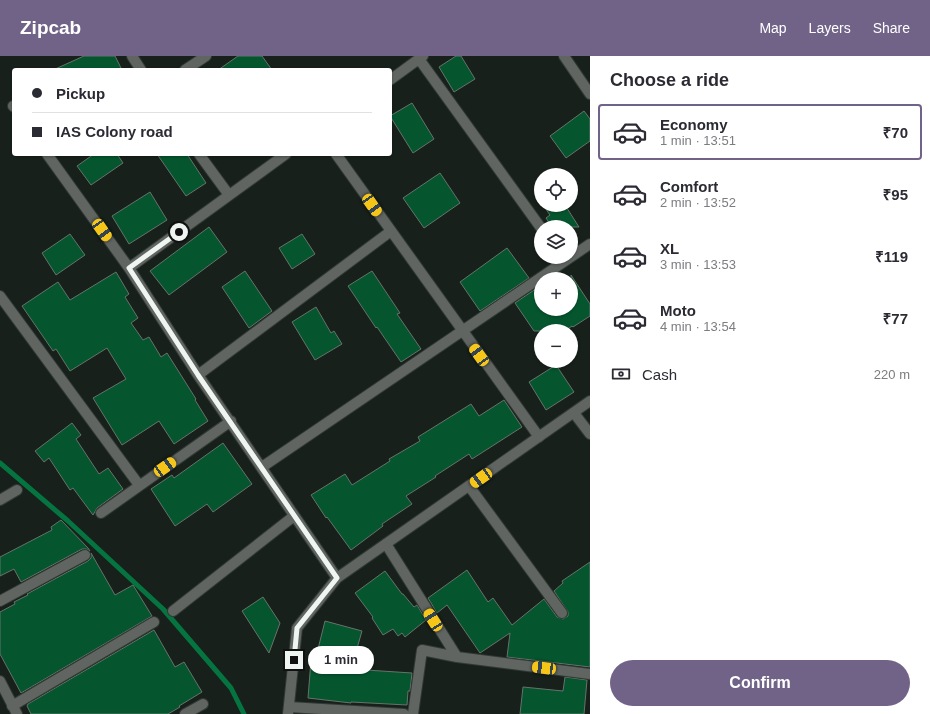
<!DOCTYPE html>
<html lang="en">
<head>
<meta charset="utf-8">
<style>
	body { margin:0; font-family:Helvetica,sans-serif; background:#f2f2f3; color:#2b2b33; height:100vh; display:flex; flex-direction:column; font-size:15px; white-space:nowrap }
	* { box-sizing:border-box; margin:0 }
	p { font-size:13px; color:#7c7c81 }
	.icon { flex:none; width:22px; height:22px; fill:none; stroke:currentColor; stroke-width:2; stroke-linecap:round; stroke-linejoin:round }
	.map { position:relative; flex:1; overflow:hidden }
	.drawer { display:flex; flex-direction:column; background:#fff; width:340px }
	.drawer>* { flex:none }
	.guide { position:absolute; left:12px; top:12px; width:380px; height:88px; border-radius:4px; box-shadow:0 1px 3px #0004; display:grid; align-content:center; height:88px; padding:0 20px; background:#fff }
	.tools { position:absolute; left:534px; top:112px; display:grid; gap:8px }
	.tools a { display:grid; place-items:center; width:44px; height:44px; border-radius:50%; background:#fff; box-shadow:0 1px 3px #0004; font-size:20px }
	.end { position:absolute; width:18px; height:18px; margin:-9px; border:5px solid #eff6f1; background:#111; box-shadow:0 0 0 2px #111 }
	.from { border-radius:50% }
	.bubble { position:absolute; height:28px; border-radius:14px; background:#fff; box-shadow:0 1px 3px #0004; font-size:13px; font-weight:700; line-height:28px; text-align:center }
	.car { position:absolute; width:12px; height:24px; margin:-12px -6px; border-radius:5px; box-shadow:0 0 3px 1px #0007; background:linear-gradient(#f5c518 24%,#345 0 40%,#f5c518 0 76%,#345 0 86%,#f5c518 0) }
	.guide b { display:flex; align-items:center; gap:14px; height:38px; font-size:15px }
	.guide b+b { border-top:1px solid #e1e1e2 }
	.guide i { width:10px; height:10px; background:#2b2b33 }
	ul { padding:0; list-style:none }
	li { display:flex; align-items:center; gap:12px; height:56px; margin:0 8px 6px; padding:0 12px; border:2px solid transparent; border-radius:4px }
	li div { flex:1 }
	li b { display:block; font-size:15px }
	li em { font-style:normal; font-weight:700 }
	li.active { border-color:#716288 }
	li>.icon { width:36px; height:36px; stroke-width:1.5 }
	h2 { padding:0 20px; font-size:18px; line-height:48px }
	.pay { display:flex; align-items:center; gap:10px; height:44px; padding:0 20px; font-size:15px }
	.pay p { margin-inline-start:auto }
	.action { display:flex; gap:8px; margin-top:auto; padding:8px 20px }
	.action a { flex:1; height:46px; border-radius:24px; background:#716288; color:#fff; font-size:16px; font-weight:700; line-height:46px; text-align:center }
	header { display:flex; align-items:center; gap:24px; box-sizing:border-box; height:56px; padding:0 20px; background:#716288; color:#fff }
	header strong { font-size:19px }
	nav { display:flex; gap:22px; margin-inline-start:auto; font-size:14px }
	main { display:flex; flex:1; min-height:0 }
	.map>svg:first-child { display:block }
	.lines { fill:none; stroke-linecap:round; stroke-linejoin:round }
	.stream { stroke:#057440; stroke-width:5 }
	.building { fill:#05562e; stroke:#67736a }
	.minor-casing { stroke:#313a34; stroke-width:12 }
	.tertiary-casing { stroke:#313a34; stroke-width:12 }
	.minor { stroke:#606562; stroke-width:10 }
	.tertiary { stroke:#606562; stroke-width:10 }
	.route { stroke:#eff6f1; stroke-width:5 }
</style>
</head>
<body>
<header>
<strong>Zipcab</strong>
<nav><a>Map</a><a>Layers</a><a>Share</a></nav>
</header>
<main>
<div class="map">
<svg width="590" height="658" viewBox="0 0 590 658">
	<rect width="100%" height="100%" fill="#17201a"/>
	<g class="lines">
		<path class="stream" d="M 0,407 L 68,465 L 163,553 L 231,632 L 244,658"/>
	</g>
	<path class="building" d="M 84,0 L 115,0 L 122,14 L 53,14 Z
		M 238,0 L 262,0 L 272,14 L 218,14 Z
		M 456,0 L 461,0 L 475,23 L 454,36 L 439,11 Z
		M 412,47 L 434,83 L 413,97 L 390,60 Z
		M 584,55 L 590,63 L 590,85 L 566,102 L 550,80 Z
		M 94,98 L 117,98 L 123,107 L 91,129 L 77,110 Z
		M 157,98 L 187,98 L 206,127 L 186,140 Z
		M 440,117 L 460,147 L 424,172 L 403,142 Z
		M 150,136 L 167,164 L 129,188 L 112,160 Z
		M 543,149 L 565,149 L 579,171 L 552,171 L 546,162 L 550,159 Z
		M 209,171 L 227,196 L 169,239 L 150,215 Z
		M 70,178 L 85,199 L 56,219 L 42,197 Z
		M 302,178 L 315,198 L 292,213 L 279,192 Z
		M 507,192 L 529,222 L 480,255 L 460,226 Z
		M 245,215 L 272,255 L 249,272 L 222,231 Z
		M 372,215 L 400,257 L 397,258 L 421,293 L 401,306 L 377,271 L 376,272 L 348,230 Z
		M 116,216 L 129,238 L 125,241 L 138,262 L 131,267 L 143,284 L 149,281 L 161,301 L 167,297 L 196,343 L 195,344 L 208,365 L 174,388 L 159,365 L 122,389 L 93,342 L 126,323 L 107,292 L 70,315 L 56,293 L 53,295 L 22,250 L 58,226 L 70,244 Z
		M 571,219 L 590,248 L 590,260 L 573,271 L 572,270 L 565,275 L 534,275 L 515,247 L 537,232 L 541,238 L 541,253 L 571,253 Z
		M 316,251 L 331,277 L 334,275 L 342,288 L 315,304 L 292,266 Z
		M 556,309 L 574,336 L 546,354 L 529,326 Z
		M 504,344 L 522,371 L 472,403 L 469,398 L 435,420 L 436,421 L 406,440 L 412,448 L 382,468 L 383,470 L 351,494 L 327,461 L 326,462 L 311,439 L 345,418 L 352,429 L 390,405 L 389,403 L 420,385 L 418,381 L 471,348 L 479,360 Z
		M 72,367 L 81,379 L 76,383 L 99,418 L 108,412 L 123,433 L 97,452 L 93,459 L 73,432 L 70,434 L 49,402 L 44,406 L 35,395 Z
		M 223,387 L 252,428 L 213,456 L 207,448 L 175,470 L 151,433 L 172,419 L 174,422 Z
		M 61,464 L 88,492 L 90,495 L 86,493 L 82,493 L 21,526 L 14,513 L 0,520 L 0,501 L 52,474 L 51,471 Z
		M 91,497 L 115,539 L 133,529 L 152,560 L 21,637 L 0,598 L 0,556 L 15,548 L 14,546 L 28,539 L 27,538 L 88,505 L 91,502 Z
		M 590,506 L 590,611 L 507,601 L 510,577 L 480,597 L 447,549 L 437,557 L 428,542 L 467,514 L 488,546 L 493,542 L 512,569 L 544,543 L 557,561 L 563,563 L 568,560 L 568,556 L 554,535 L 563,527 L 562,525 Z
		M 385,515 L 402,538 L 403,538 L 414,551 L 417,549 L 426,564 L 405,581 L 402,577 L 398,580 L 393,573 L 383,579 L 372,562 L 373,561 L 355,537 Z
		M 263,541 L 280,567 L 269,597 L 242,555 Z
		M 325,565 L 362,575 L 351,613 L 412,617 L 410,635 L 408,635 L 407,649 L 351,646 L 351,647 L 308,642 L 311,604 L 315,605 Z
		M 154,574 L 175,611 L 184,606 L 202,636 L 179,650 L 180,651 L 168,658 L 31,658 L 27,650 L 28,648 Z
		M 565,621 L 587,624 L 584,658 L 520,658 L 523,631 L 563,635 Z"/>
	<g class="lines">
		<defs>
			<path id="minor" d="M 132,0 L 141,14
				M 564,0 L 590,38
				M 419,3 L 541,172
				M 185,14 L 206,0
				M 390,24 L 423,0
				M 13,50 L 14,51
				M 47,98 L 129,212
				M 199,98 L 229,139
				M 286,98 L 129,212 L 198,319 L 337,522
				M 336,98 L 539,381
				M 0,240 L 139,429
				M 198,319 L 391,175
				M 574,357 L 590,378
				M 262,411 L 590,188
				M 469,430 L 562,557
				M 0,444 L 17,434
				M 101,457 L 231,365
				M 386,488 L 457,601
				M 0,545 L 85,499
				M 173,555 L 294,460
				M 0,625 L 17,658
				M 12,650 L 154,566
				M 289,651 L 404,658
				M 185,658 L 203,648
				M 413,658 L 422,594 L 457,601 L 590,618"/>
			<path id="tertiary" d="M 288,658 L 297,572 L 337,522 L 590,345"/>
		</defs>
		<use href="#minor" class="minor-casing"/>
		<use href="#tertiary" class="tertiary-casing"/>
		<use href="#minor" class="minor"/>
		<use href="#tertiary" class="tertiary"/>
	</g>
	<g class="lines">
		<path class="route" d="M 179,176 L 129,212 L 198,319 L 337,522 L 297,572 L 294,604"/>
	</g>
</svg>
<div class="tools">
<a><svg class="icon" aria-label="locate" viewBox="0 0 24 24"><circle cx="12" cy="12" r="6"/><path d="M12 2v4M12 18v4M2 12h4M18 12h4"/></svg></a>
<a><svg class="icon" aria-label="layers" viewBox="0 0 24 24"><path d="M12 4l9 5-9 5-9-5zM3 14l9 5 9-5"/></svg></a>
<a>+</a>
<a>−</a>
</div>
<i class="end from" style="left:179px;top:176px"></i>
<i class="end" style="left:294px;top:604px"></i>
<div class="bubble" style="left:308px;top:590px;width:66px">1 min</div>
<i class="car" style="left:372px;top:149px;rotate:145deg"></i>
<i class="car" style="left:102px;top:174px;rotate:145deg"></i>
<i class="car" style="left:479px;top:299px;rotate:324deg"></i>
<i class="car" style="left:165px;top:411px;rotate:55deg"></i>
<i class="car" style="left:481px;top:422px;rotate:235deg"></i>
<i class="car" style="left:433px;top:564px;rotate:328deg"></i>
<i class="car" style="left:544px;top:612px;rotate:277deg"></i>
<div class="guide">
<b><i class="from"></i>Pickup</b>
<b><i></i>IAS Colony road</b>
</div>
</div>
<section class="drawer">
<h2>Choose a ride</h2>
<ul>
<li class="active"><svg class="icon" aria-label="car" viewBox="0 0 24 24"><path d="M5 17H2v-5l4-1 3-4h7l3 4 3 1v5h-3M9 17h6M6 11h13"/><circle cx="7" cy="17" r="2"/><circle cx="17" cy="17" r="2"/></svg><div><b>Economy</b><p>1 min · 13:51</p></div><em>₹70</em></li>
<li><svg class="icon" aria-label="car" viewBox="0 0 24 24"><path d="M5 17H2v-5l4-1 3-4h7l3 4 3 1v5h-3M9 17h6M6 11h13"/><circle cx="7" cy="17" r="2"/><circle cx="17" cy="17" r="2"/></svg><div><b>Comfort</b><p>2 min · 13:52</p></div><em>₹95</em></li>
<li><svg class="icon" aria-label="car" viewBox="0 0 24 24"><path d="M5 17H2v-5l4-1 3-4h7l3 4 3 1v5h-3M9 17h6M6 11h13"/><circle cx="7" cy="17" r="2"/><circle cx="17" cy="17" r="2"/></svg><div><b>XL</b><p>3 min · 13:53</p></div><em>₹119</em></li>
<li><svg class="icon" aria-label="car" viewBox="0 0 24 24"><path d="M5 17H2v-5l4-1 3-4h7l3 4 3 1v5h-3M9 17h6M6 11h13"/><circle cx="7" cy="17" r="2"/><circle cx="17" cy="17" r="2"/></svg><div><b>Moto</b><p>4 min · 13:54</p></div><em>₹77</em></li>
</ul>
<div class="pay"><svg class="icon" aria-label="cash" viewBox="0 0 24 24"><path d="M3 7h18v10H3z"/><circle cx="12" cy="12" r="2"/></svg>Cash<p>220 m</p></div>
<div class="action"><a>Confirm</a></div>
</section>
</main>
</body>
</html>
